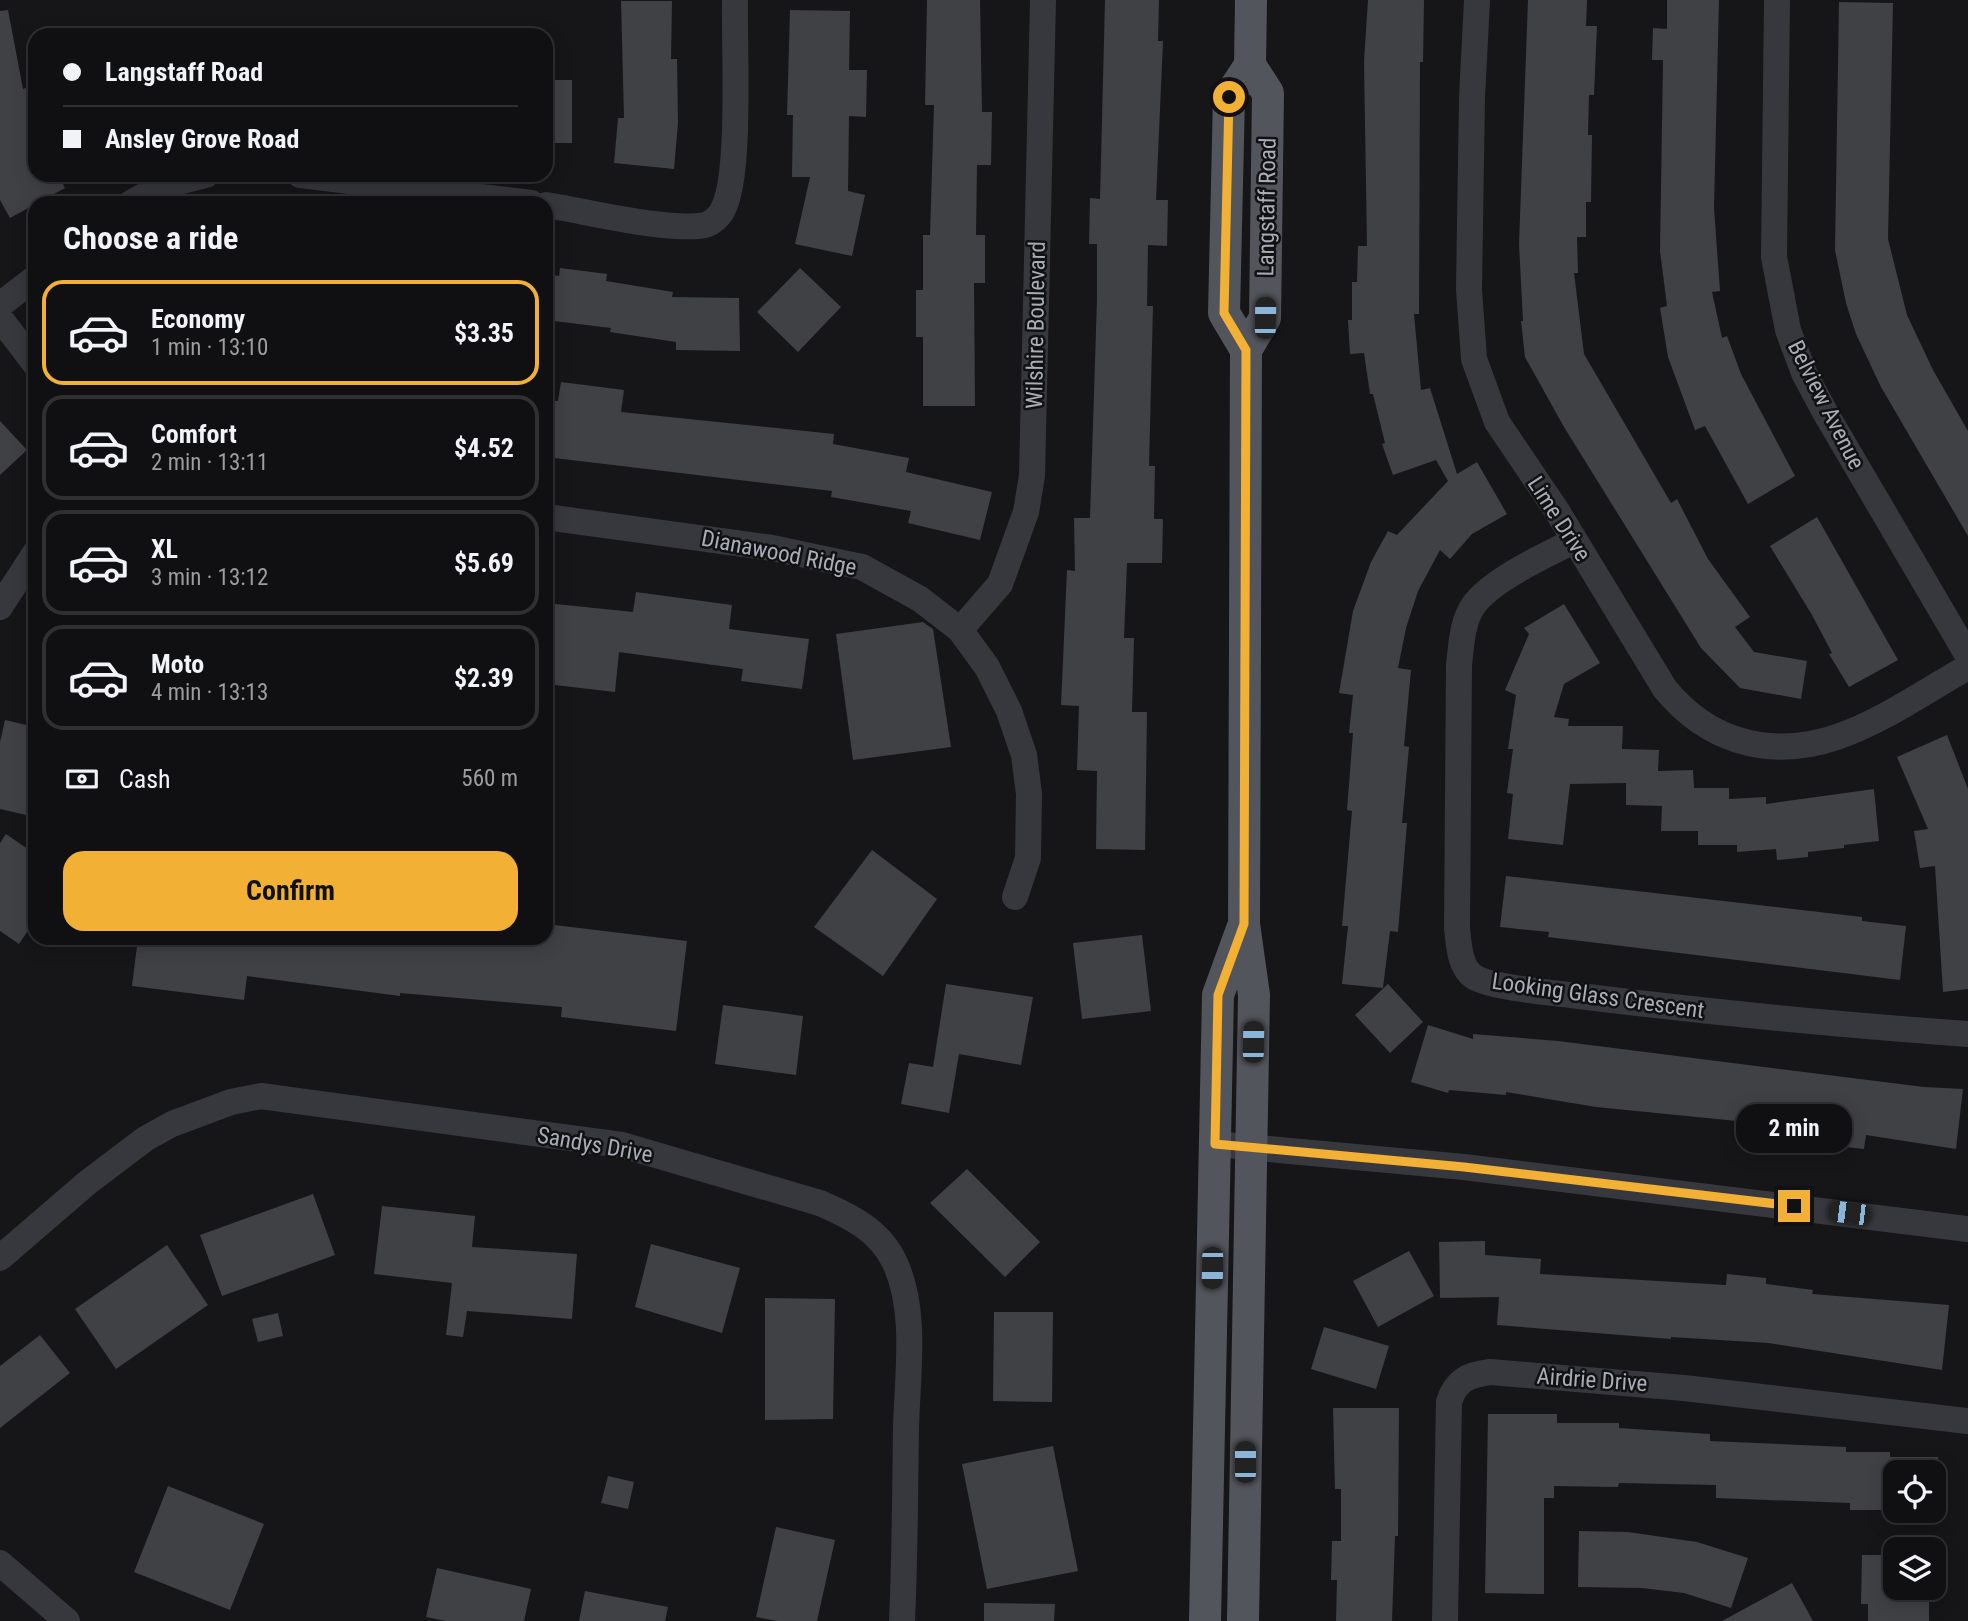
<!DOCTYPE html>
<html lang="en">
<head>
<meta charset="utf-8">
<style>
	body { margin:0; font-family:"Roboto Condensed",sans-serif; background:#1e1e20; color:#f1f3f6; height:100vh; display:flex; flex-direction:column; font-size:26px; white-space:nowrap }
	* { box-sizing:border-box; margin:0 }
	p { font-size:23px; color:#9c9d9f }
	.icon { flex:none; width:38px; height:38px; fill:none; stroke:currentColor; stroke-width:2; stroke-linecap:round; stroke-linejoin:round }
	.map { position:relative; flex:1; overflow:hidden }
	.sheet { position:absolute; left:28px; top:196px; width:525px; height:749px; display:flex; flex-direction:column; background:#101012; border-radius:21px; box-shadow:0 4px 18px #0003,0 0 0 2px #303032 }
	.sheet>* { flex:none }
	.top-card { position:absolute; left:28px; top:28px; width:525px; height:154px; border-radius:21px; box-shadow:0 4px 18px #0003,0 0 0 2px #303032; display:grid; align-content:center; height:154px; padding:0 35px; background:#101012 }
	.buttons { position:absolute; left:1883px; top:1460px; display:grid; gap:14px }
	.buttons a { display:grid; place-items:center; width:63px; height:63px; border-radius:14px; background:#101012; box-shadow:0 4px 18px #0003,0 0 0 2px #303032; font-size:35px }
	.end { position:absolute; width:32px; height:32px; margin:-16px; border:9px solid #f2b134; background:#111; box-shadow:0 0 0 4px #111 }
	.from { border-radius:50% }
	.bubble { position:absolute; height:49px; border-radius:21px; background:#101012; box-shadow:0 4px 18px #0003,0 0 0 2px #303032; font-size:23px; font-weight:700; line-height:49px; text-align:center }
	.car { position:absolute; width:21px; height:42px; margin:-21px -10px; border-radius:9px; box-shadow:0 0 5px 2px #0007; background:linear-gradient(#222 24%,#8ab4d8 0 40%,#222 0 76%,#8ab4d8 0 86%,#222 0) }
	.top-card b { display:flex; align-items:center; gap:24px; height:66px; font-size:26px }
	.top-card b+b { border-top:2px solid #303032 }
	.top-card i { width:18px; height:18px; background:#f1f3f6 }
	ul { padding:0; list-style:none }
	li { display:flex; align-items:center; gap:21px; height:105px; margin:0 14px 10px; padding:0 21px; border:4px solid #303032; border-radius:21px }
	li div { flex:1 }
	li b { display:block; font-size:26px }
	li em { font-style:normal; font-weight:700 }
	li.on { border-color:#f2b134 }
	li>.icon { width:63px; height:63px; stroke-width:1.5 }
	h2 { padding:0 35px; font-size:32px; line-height:84px }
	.pay { display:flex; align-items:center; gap:18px; height:77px; padding:0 35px; font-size:26px }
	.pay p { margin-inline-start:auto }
	.button { display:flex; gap:14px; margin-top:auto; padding:14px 35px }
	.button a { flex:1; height:80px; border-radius:21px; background:#f2b134; color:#111; font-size:28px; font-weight:700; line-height:80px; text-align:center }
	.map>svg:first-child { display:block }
	.building { fill:#404145 }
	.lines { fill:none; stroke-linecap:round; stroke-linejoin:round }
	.minor { stroke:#37383d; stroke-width:26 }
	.major { stroke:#53555c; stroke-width:32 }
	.route { stroke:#f2b134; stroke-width:9 }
	.labels { text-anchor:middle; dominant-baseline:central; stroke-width:5; stroke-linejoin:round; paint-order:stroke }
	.street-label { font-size:23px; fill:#a8adb8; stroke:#111113 }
</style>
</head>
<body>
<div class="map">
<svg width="1968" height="1621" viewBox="0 0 1968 1621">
	<rect width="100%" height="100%" fill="#161618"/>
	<path class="building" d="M 927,0 L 980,0 L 982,112 L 992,112 L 991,165 L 977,165 L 976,235 L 985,235 L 985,283 L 974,283 L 975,406 L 923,406 L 923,337 L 916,337 L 916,290 L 923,290 L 923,235 L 930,235 L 934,105 L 925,105 Z
		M 1105,0 L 1159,0 L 1158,41 L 1163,41 L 1156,200 L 1168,200 L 1167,246 L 1148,245 L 1147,306 L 1153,306 L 1149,466 L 1155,466 L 1154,519 L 1163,519 L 1162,563 L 1127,563 L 1124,638 L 1134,638 L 1132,712 L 1147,712 L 1145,850 L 1096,849 L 1097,771 L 1077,770 L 1079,706 L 1061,705 L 1067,570 L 1075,571 L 1074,518 L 1090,518 L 1097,299 L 1097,244 L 1089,244 L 1090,198 L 1100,199 Z
		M 1368,0 L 1424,0 L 1423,62 L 1420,62 L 1419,314 L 1414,314 L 1421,390 L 1430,388 L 1457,474 L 1477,462 L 1507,514 L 1472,534 L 1450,559 L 1440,550 L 1418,591 L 1406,628 L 1398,668 L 1411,670 L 1404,746 L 1409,747 L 1402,823 L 1407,823 L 1398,932 L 1390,931 L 1383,988 L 1342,984 L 1348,926 L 1342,926 L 1352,811 L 1347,810 L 1353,733 L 1349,733 L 1353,695 L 1339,693 L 1353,611 L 1371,562 L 1388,531 L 1397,535 L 1448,481 L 1436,460 L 1393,475 L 1382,444 L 1385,443 L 1373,394 L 1370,394 L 1364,353 L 1350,354 L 1348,320 L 1352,320 L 1352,282 L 1357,282 L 1358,246 L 1367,246 L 1364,61 Z
		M 1528,0 L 1587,0 L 1586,26 L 1597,26 L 1594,95 L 1589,95 L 1588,135 L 1592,135 L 1591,202 L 1586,202 L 1586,237 L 1577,237 L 1578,273 L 1574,273 L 1584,354 L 1671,503 L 1677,499 L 1708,559 L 1750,617 L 1735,627 L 1754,652 L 1807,661 L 1801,699 L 1740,688 L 1701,648 L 1564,427 L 1525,357 L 1521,321 L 1523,321 L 1519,244 Z
		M 1667,0 L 1719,0 L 1714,208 L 1720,291 L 1712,292 L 1722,338 L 1727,336 L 1741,374 L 1795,476 L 1748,504 L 1705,426 L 1695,430 L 1668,357 L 1660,308 L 1667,306 L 1660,251 L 1663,60 L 1652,60 L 1653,28 L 1667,29 Z
		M 621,1 L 672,1 L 671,59 L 677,59 L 678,123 L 674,169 L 614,163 L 618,118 L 624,118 Z
		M 1839,2 L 1893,3 L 1888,239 L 1907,315 L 1933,370 L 1968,431 L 1968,536 L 1881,387 L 1856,334 L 1846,303 L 1835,250 Z
		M 8,10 L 23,89 L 28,87 L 35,106 L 35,175 L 58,175 L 65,188 L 10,218 L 0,200 L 0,11 Z
		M 790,10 L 850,11 L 849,70 L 867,70 L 866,117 L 849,116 L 848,191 L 865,195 L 852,256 L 795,244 L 810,177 L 792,177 L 793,115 L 787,115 Z
		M 546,80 L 572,80 L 572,143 L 546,143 Z
		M 560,268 L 607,274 L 606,281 L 673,292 L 672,297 L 739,298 L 740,351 L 676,350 L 676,342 L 610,332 L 611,328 L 546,320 L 546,274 L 559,276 Z
		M 800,268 L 841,307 L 798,352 L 757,312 Z
		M 561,382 L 624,390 L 621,412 L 834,434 L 833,444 L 909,458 L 906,472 L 992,492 L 980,540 L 908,523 L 911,511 L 831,497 L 832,491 L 546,457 L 546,400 L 558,401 Z
		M 0,421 L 27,450 L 0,475 Z
		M 1817,517 L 1898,660 L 1849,687 L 1829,654 L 1832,653 L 1812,615 L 1770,546 Z
		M 636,592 L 732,605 L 729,629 L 809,639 L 802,689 L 741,681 L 743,669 L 619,652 L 615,692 L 546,684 L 546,603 L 633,612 Z
		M 1564,604 L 1600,663 L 1564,684 L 1554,717 L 1569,719 L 1568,726 L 1623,726 L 1622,749 L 1659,750 L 1658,771 L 1693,770 L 1694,788 L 1729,788 L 1729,799 L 1766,797 L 1766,804 L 1874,789 L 1879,841 L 1844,845 L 1844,848 L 1808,852 L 1808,857 L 1777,860 L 1776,849 L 1737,852 L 1737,845 L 1698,845 L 1698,831 L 1661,831 L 1662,806 L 1626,805 L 1626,783 L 1570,784 L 1563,845 L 1508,839 L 1513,794 L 1507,793 L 1513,749 L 1508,749 L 1516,695 L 1505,690 L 1529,634 L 1524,628 Z
		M 923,622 L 933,629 L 951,747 L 853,760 L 836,634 Z
		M 5,720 L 35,727 L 35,817 L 0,809 L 0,742 Z
		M 1947,735 L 1968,789 L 1968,989 L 1943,992 L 1935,866 L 1920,868 L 1914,831 L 1928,829 L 1897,757 Z
		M 6,834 L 35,854 L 35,920 L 19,944 L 0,931 L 0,843 Z
		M 872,850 L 937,899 L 883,976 L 814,927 Z
		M 1506,876 L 1862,917 L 1862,921 L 1906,926 L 1900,980 L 1548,937 L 1549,932 L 1500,927 Z
		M 546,924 L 687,941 L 676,1031 L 561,1017 L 562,1007 L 400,993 L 400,996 L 247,976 L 244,1000 L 132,986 L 138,938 L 546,938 Z
		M 1142,935 L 1151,1011 L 1082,1019 L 1073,943 Z
		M 946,984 L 1033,997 L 1021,1065 L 959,1054 L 949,1113 L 901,1104 L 909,1063 L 933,1067 Z
		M 1388,984 L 1423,1022 L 1390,1053 L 1355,1015 Z
		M 723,1005 L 803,1016 L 796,1075 L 715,1064 Z
		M 1428,1025 L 1473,1039 L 1473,1034 L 1558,1041 L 1924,1087 L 1963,1089 L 1956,1149 L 1866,1135 L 1864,1149 L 1827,1145 L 1829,1130 L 1596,1107 L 1506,1092 L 1506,1095 L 1449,1090 L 1448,1093 L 1411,1082 Z
		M 967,1169 L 1040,1242 L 1005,1277 L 930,1203 Z
		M 313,1194 L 335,1255 L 222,1296 L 200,1235 Z
		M 382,1206 L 475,1216 L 472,1247 L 577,1254 L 572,1319 L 467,1311 L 463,1337 L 446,1335 L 452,1283 L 374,1274 Z
		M 1485,1241 L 1485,1255 L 1541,1259 L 1540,1274 L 1726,1285 L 1727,1274 L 1766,1278 L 1766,1284 L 1813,1290 L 1812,1294 L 1949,1305 L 1942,1370 L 1768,1343 L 1671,1337 L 1671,1339 L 1497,1325 L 1499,1297 L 1440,1298 L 1439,1242 Z
		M 651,1244 L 740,1268 L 722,1333 L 635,1307 Z
		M 167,1245 L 208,1305 L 116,1369 L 75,1309 Z
		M 1409,1251 L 1434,1296 L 1378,1327 L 1353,1281 Z
		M 765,1298 L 835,1299 L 833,1419 L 765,1420 Z
		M 994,1312 L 1053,1312 L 1052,1402 L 993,1401 Z
		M 278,1313 L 283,1336 L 258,1342 L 252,1319 Z
		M 1324,1327 L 1389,1346 L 1376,1389 L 1311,1369 Z
		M 40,1335 L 70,1373 L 0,1428 L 0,1366 Z
		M 1333,1408 L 1399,1408 L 1398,1536 L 1395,1536 L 1392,1621 L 1336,1621 L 1337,1580 L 1331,1580 L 1332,1541 L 1341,1541 L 1341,1489 L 1335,1489 Z
		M 1488,1414 L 1557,1414 L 1557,1423 L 1619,1423 L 1619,1428 L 1710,1434 L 1710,1441 L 1846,1447 L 1846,1452 L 1890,1452 L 1890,1457 L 1938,1457 L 1938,1472 L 1890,1472 L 1890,1510 L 1850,1510 L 1850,1503 L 1716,1498 L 1716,1485 L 1619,1483 L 1618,1487 L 1554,1486 L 1554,1498 L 1544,1498 L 1544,1594 L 1485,1593 Z
		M 1053,1446 L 1078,1571 L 987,1589 L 962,1464 Z
		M 608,1476 L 634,1482 L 628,1509 L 601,1503 Z
		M 168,1486 L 264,1524 L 230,1610 L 134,1572 Z
		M 776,1527 L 835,1540 L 817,1621 L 777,1621 L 756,1617 Z
		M 1579,1531 L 1628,1532 L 1697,1542 L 1748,1558 L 1731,1608 L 1684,1593 L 1642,1588 L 1578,1587 Z
		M 1862,1555 L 1895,1555 L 1895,1587 L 1929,1587 L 1929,1621 L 1868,1621 L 1868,1604 L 1861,1604 Z
		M 437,1568 L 531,1589 L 524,1621 L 446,1621 L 426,1617 Z
		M 1792,1583 L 1813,1621 L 1722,1621 Z
		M 585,1591 L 668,1607 L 665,1621 L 579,1621 Z
		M 984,1603 L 1055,1604 L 1054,1621 L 984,1621 Z"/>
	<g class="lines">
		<path class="minor" d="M 1477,0 L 1472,97 L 1469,289 L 1474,359 L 1497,422 L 1557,511 L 1665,689 C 1684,712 1709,731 1738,740 C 1824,767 1896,707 1968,667
			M 1777,0 L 1774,257 L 1788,330 L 1804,373 L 1826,414 L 1968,656
			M 300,175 L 531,203
			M 131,203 L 159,187 L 206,175
			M 546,205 C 585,211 669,232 705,225 C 713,223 721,215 724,207 C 741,171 734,46 735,0
			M 0,305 L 35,278
			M 0,318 L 35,364
			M 546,517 L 772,548 L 862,567 L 920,599 L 960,630 L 987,667 L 1009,711 L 1024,755 L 1029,794 L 1028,858 L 1015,897
			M 1574,541 C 1546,555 1484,583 1470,611 C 1462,627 1461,647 1459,665 L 1457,928 C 1459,944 1459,967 1474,977 C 1492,988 1556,993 1579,996 C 1709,1012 1838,1025 1968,1034
			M 0,607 L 35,553
			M 960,630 L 1000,584 L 1026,512 L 1032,476 L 1043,0
			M 1215,1144 L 1464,1167 L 1968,1229
			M 0,1258 L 87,1183 L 145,1139 L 172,1124 L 231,1102 L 261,1096 L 622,1145 L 820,1203 C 850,1216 879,1230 894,1261 C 918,1310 907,1376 906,1429 C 905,1493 905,1557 902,1621
			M 0,1563 L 67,1621
			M 1445,1621 L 1449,1402 C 1456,1380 1468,1375 1490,1372 L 1684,1388 L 1968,1421"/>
		<path class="major" d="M 1246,350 L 1265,318 L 1268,93 L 1250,65
			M 1205,1621 L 1218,995 L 1242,929
			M 1243,1621 L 1254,995 L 1244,924 L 1246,350 L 1224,313 L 1229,97 L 1250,65 L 1251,0"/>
	</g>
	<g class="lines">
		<path class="route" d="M 1229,97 L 1224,313 L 1246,350 L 1244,924 L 1218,995 L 1215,1144 L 1464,1167 L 1794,1206"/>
	</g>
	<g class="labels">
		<g class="street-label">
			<text transform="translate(1267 207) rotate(-89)">Langstaff Road</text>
			<text transform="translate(1036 325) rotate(-89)">Wilshire Boulevard</text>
			<text transform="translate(1826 405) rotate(63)">Belview Avenue</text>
			<text transform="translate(1559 519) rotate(57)">Lime Drive</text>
			<text transform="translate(779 553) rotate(11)">Dianawood Ridge</text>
			<text transform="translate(1598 996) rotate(8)">Looking Glass Crescent</text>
			<text transform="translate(595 1145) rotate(10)">Sandys Drive</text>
			<text transform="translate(1592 1380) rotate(4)">Airdrie Drive</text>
		</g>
	</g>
</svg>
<div class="buttons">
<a><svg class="icon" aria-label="locate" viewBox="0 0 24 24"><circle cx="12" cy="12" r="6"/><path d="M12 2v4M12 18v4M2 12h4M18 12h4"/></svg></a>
<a><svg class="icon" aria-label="layers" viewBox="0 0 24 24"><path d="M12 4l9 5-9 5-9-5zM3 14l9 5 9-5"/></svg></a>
</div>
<i class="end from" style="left:1229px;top:97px"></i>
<i class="end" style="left:1794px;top:1206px"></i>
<div class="bubble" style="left:1736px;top:1104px;width:116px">2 min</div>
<i class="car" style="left:1265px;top:318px;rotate:1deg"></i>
<i class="car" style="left:1253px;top:1042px;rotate:1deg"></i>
<i class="car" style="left:1849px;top:1213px;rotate:277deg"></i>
<i class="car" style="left:1212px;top:1268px;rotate:181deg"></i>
<i class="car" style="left:1245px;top:1462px;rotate:0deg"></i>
<div class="top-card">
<b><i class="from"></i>Langstaff Road</b>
<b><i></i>Ansley Grove Road</b>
</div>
<section class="sheet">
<h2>Choose a ride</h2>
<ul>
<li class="on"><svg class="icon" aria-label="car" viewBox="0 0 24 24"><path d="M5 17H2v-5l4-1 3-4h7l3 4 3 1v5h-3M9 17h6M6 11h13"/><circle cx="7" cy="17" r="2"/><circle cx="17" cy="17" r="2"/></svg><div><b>Economy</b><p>1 min · 13:10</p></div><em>$3.35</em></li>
<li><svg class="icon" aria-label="car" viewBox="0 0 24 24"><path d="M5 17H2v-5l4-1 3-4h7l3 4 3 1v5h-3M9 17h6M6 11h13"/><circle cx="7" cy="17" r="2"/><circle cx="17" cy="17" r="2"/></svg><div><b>Comfort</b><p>2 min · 13:11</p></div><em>$4.52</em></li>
<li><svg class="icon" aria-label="car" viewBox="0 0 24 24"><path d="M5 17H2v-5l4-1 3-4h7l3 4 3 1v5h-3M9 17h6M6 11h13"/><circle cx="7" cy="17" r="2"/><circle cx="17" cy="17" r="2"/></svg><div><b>XL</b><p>3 min · 13:12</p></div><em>$5.69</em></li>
<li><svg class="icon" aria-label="car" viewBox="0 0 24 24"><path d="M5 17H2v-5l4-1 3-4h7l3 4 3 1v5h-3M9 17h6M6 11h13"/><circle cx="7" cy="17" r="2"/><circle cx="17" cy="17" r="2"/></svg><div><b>Moto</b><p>4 min · 13:13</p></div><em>$2.39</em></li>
</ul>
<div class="pay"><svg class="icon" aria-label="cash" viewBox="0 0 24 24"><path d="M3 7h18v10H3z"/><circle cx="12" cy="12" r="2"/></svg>Cash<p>560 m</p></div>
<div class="button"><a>Confirm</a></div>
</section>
</div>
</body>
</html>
